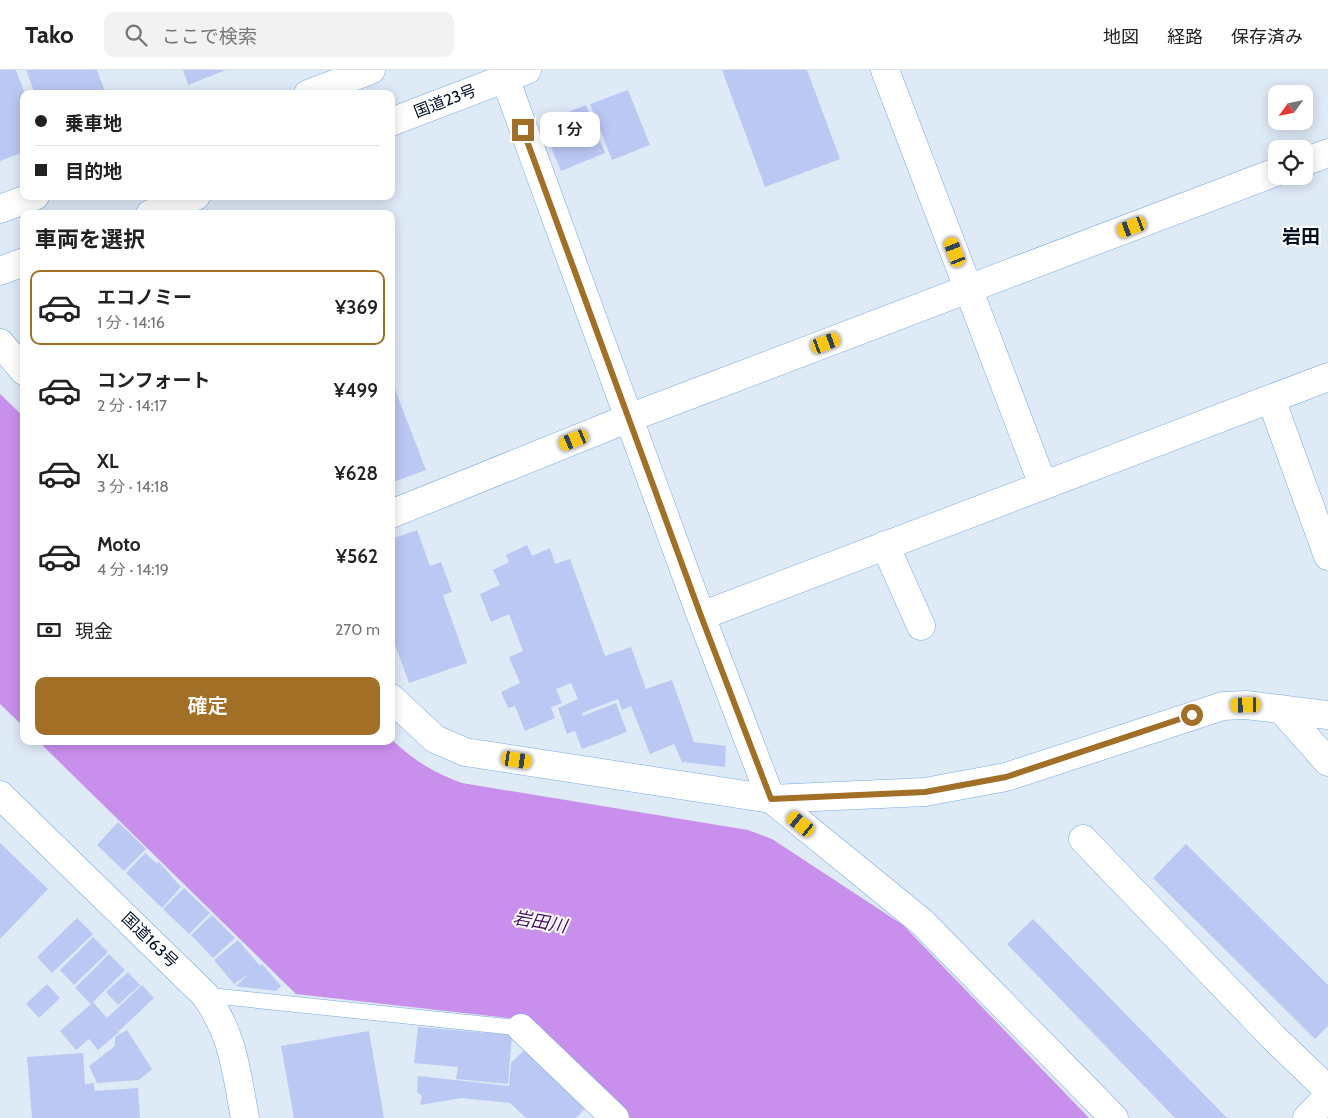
<!DOCTYPE html>
<html lang="ja">
<head>
<meta charset="utf-8">
<style>
	body { margin:0; font-family:Cabin,"Noto Sans JP",sans-serif; background:#f2f2f2; color:#222; height:100vh; display:flex; flex-direction:column; font-size:19px; white-space:nowrap }
	* { box-sizing:border-box; margin:0 }
	p { font-size:16px; color:#767676 }
	.icon { flex:none; width:28px; height:28px; fill:none; stroke:currentColor; stroke-width:2; stroke-linecap:round; stroke-linejoin:round }
	.map { position:relative; flex:1; overflow:hidden }
	.side { position:absolute; left:20px; top:140px; width:375px; height:535px; display:flex; flex-direction:column; background:#fff; border-radius:10px; box-shadow:0 2px 12px #0003 }
	.side>* { flex:none }
	.top-card { position:absolute; left:20px; top:20px; width:375px; height:110px; border-radius:10px; box-shadow:0 2px 12px #0003; display:grid; align-content:center; height:110px; padding:0 15px; background:#fff }
	.needle { width:32px; rotate:237deg }
	.fabs { position:absolute; left:1268px; top:15px; display:grid; gap:10px }
	.fabs a { display:grid; place-items:center; width:45px; height:45px; border-radius:10px; background:#fff; box-shadow:0 2px 12px #0003; font-size:25px }
	.end { position:absolute; width:22px; height:22px; margin:-11px; border:6px solid #a26f26; background:#fff; box-shadow:0 0 0 2px #fff }
	.from { border-radius:50% }
	.bubble { position:absolute; height:35px; border-radius:10px; background:#fff; box-shadow:0 2px 12px #0003; font-size:16px; font-weight:600; line-height:35px; text-align:center }
	.car { position:absolute; width:15px; height:30px; margin:-15px -8px; border-radius:6px; box-shadow:0 0 4px 1px #0007; background:linear-gradient(#f5c518 24%,#345 0 40%,#f5c518 0 76%,#345 0 86%,#f5c518 0) }
	.top-card b { display:flex; align-items:center; gap:18px; height:48px; font-size:19px }
	.top-card b+b { border-top:1px solid #e0e0e0 }
	.top-card i { width:12px; height:12px; background:#222 }
	ul { padding:0; list-style:none }
	li { display:flex; align-items:center; gap:15px; height:75px; margin:0 10px 8px; padding:0 5px; border:2px solid transparent; border-radius:10px }
	li div { flex:1 }
	li b { display:block; font-size:19px }
	li em { font-style:normal; font-weight:600 }
	li.on { border-color:#a26f26 }
	li>.icon { width:45px; height:45px; stroke-width:1.5 }
	h2 { padding:0 15px; font-size:22px; line-height:60px }
	.pay { display:flex; align-items:center; gap:12px; height:55px; padding:0 15px; font-size:19px }
	.pay p { margin-inline-start:auto }
	.cta { display:flex; gap:10px; margin-top:auto; padding:10px 15px }
	.cta a { flex:1; height:58px; border-radius:10px; background:#a26f26; color:#fff; font-size:20px; font-weight:600; line-height:58px; text-align:center }
	header { display:flex; align-items:center; gap:30px; box-sizing:border-box; height:70px; padding:0 25px; background:#fff; border-bottom:1px solid #e0e0e0 }
	header strong { font-size:24px }
	nav { display:flex; gap:28px; margin-inline-start:auto; font-size:18px }
	.search { width:350px; height:45px; background:#f2f2f2; display:flex; align-items:center; gap:12px; box-sizing:border-box; padding:0 18px; border-radius:10px; color:#767676; font-size:19px }
	.map>svg:first-child { display:block }
	.water { fill:#c98fec }
	.building { fill:#bbc8f3 }
	.lines { fill:none; stroke-linecap:round; stroke-linejoin:round }
	.service-casing { stroke:#74a9e3; stroke-width:16 }
	.minor-casing { stroke:#74a9e3; stroke-width:29 }
	.tertiary-casing { stroke:#74a9e3; stroke-width:29 }
	.trunk-casing { stroke:#74a9e3; stroke-width:29 }
	.service { stroke:#fff; stroke-width:15 }
	.minor { stroke:#fff; stroke-width:28 }
	.tertiary { stroke:#fff; stroke-width:28 }
	.trunk { stroke:#fff; stroke-width:28 }
	.route { stroke:#a26f26; stroke-width:6 }
	.labels { text-anchor:middle; dominant-baseline:central; stroke-width:4; stroke-linejoin:round; paint-order:stroke }
	.street-label { font-size:16px; fill:#001025; stroke:#fff }
	.water-label { font-size:18px; font-style:italic; fill:#491064; stroke:#fff }
	.quarter-label { font-size:19px; font-weight:bold; fill:#001025; stroke:#fff }
</style>
</head>
<body>
<header>
<strong>Tako</strong>
<div class="search"><svg class="icon" aria-label="search" viewBox="0 0 24 24"><circle cx="10" cy="10" r="6"/><path d="M15 15l6 6"/></svg>ここで検索</div>
<nav><a>地図</a><a>経路</a><a>保存済み</a></nav>
</header>
<div class="map">
<svg width="1328" height="1048" viewBox="0 0 1328 1048">
	<rect width="100%" height="100%" fill="#dfeaf7"/>
	<path class="water" d="M 0,324 L 24,347 L 24,657 L 0,634 Z
		M 391,669 C 415,691 432,702 462,713 L 748,760 L 772,769 L 903,855 L 1089,1048 L 630,1048 L 526,950 L 296,924 L 38,671 L 391,671 Z"/>
	<path class="building" d="M 0,0 L 16,0 L 25,24 L 24,82 L 0,91 Z
		M 26,0 L 97,0 L 106,24 L 35,24 Z
		M 183,0 L 226,0 L 188,15 Z
		M 722,0 L 807,0 L 840,89 L 765,117 Z
		M 628,20 L 650,75 L 612,90 L 590,34 Z
		M 586,35 L 605,83 L 561,101 L 541,53 Z
		M 391,309 L 426,400 L 391,413 Z
		M 417,460 L 430,496 L 441,492 L 452,522 L 443,525 L 467,593 L 409,613 L 391,564 L 391,469 Z
		M 527,475 L 532,486 L 550,478 L 555,494 L 570,489 L 605,586 L 631,577 L 646,619 L 672,610 L 694,672 L 726,676 L 725,697 L 682,692 L 674,674 L 650,684 L 631,636 L 622,640 L 618,629 L 582,643 L 583,646 L 616,633 L 627,662 L 582,679 L 575,661 L 567,664 L 558,638 L 578,629 L 571,613 L 556,619 L 562,633 L 551,637 L 555,648 L 525,661 L 515,636 L 508,638 L 501,622 L 520,613 L 509,587 L 523,581 L 509,544 L 491,552 L 480,524 L 500,515 L 493,500 L 509,492 L 506,485 Z
		M 118,752 L 146,779 L 124,801 L 97,775 Z
		M 0,773 L 48,819 L 0,869 Z
		M 1186,774 L 1328,915 L 1328,956 L 1315,969 L 1153,808 Z
		M 145,783 L 157,794 L 158,791 L 181,817 L 162,838 L 126,803 Z
		M 184,818 L 210,843 L 189,864 L 163,839 Z
		M 212,845 L 235,868 L 213,888 L 191,865 Z
		M 77,848 L 93,864 L 52,903 L 37,887 Z
		M 1033,849 L 1227,1048 L 1175,1048 L 1007,874 Z
		M 93,867 L 108,882 L 74,915 L 60,900 Z
		M 238,870 L 260,896 L 262,894 L 281,916 L 276,921 L 236,916 L 249,904 L 234,914 L 214,890 Z
		M 109,884 L 125,900 L 93,932 L 107,948 L 142,915 L 154,928 L 119,961 L 112,954 L 119,962 L 98,980 L 89,969 L 76,980 L 60,961 L 91,934 L 75,918 Z
		M 128,902 L 140,915 L 118,935 L 106,922 Z
		M 47,914 L 60,928 L 39,948 L 26,934 Z
		M 418,957 L 512,965 L 508,1014 L 456,1009 L 458,997 L 414,993 Z
		M 127,960 L 152,999 L 139,1010 L 97,1013 L 89,996 L 115,976 L 115,967 Z
		M 369,961 L 384,1048 L 294,1048 L 281,976 Z
		M 526,978 L 588,1035 L 576,1048 L 526,1048 L 510,1033 L 461,1028 L 420,1035 L 422,1026 L 417,1022 L 418,1006 L 509,1016 L 511,993 Z
		M 83,983 L 85,1014 L 94,1013 L 94,1021 L 138,1018 L 140,1048 L 32,1048 L 27,987 Z"/>
	<g class="lines">
		<defs>
			<path id="service" d="M 205,925 L 521,958"/>
			<path id="minor" d="M 885,0 L 1043,415
				M 505,8 L 701,546 L 771,729 L 922,852 L 1114,1048
				M 1304,92 L 1328,83
				M 1271,329 L 1328,486
				M 391,444 L 629,348 L 1276,102
				M 885,475 L 921,556
				M 701,546 L 1328,307
				M 391,628 L 435,669 L 465,682 L 771,729 L 925,722 L 1006,707 L 1223,636 L 1246,635 L 1328,645
				M 1281,639 L 1328,692
				M 1083,769 L 1273,967 L 1328,1020
				M 521,958 L 615,1048"/>
			<path id="tertiary" d="M 0,273 L 24,301
				M 1307,1048 L 1328,1027"/>
			<path id="trunk" d="M 308,24 L 371,0
				M 391,52 L 527,0
				M 0,139 L 35,126
				M 150,144 L 196,126
				M 0,201 L 24,192
				M 0,725 L 205,925 C 234,966 236,1001 245,1048"/>
		</defs>
		<use href="#service" class="service-casing"/>
		<use href="#minor" class="minor-casing"/>
		<use href="#tertiary" class="tertiary-casing"/>
		<use href="#trunk" class="trunk-casing"/>
		<use href="#service" class="service"/>
		<use href="#minor" class="minor"/>
		<use href="#tertiary" class="tertiary"/>
		<use href="#trunk" class="trunk"/>
	</g>
	<g class="lines">
		<path class="route" d="M 523,60 L 701,546 L 771,729 L 925,722 L 1006,707 L 1192,645"/>
	</g>
	<g class="labels">
		<g class="street-label">
			<text transform="translate(445 31) rotate(-21)">国道23号</text>
			<text transform="translate(150 870) rotate(44)">国道163号</text>
		</g>
		<g class="water-label">
			<text transform="translate(540 852) rotate(10)">岩田川</text>
		</g>
		<g class="quarter-label">
			<text x="1301" y="166">岩田</text>
		</g>
	</g>
</svg>
<div class="fabs">
<a><svg class="needle" viewBox="-14 -14 28 28"><path d="M0-13l5 13h-10z" fill="#e53935"/><path d="M0 13l5-13h-10z" fill="#767676"/></svg></a>
<a><svg class="icon" aria-label="locate" viewBox="0 0 24 24"><circle cx="12" cy="12" r="6"/><path d="M12 2v4M12 18v4M2 12h4M18 12h4"/></svg></a>
</div>
<i class="end from" style="left:1192px;top:645px"></i>
<i class="end" style="left:523px;top:60px"></i>
<div class="bubble" style="left:540px;top:42px;width:60px">1 分</div>
<i class="car" style="left:1132px;top:157px;rotate:249deg"></i>
<i class="car" style="left:955px;top:182px;rotate:339deg"></i>
<i class="car" style="left:826px;top:273px;rotate:69deg"></i>
<i class="car" style="left:574px;top:370px;rotate:248deg"></i>
<i class="car" style="left:1246px;top:635px;rotate:269deg"></i>
<i class="car" style="left:517px;top:690px;rotate:99deg"></i>
<i class="car" style="left:801px;top:754px;rotate:309deg"></i>
<div class="top-card">
<b><i class="from"></i>乗車地</b>
<b><i></i>目的地</b>
</div>
<section class="side">
<h2>車両を選択</h2>
<ul>
<li class="on"><svg class="icon" aria-label="car" viewBox="0 0 24 24"><path d="M5 17H2v-5l4-1 3-4h7l3 4 3 1v5h-3M9 17h6M6 11h13"/><circle cx="7" cy="17" r="2"/><circle cx="17" cy="17" r="2"/></svg><div><b>エコノミー</b><p>1 分 · 14:16</p></div><em>¥369</em></li>
<li><svg class="icon" aria-label="car" viewBox="0 0 24 24"><path d="M5 17H2v-5l4-1 3-4h7l3 4 3 1v5h-3M9 17h6M6 11h13"/><circle cx="7" cy="17" r="2"/><circle cx="17" cy="17" r="2"/></svg><div><b>コンフォート</b><p>2 分 · 14:17</p></div><em>¥499</em></li>
<li><svg class="icon" aria-label="car" viewBox="0 0 24 24"><path d="M5 17H2v-5l4-1 3-4h7l3 4 3 1v5h-3M9 17h6M6 11h13"/><circle cx="7" cy="17" r="2"/><circle cx="17" cy="17" r="2"/></svg><div><b>XL</b><p>3 分 · 14:18</p></div><em>¥628</em></li>
<li><svg class="icon" aria-label="car" viewBox="0 0 24 24"><path d="M5 17H2v-5l4-1 3-4h7l3 4 3 1v5h-3M9 17h6M6 11h13"/><circle cx="7" cy="17" r="2"/><circle cx="17" cy="17" r="2"/></svg><div><b>Moto</b><p>4 分 · 14:19</p></div><em>¥562</em></li>
</ul>
<div class="pay"><svg class="icon" aria-label="cash" viewBox="0 0 24 24"><path d="M3 7h18v10H3z"/><circle cx="12" cy="12" r="2"/></svg>現金<p>270 m</p></div>
<div class="cta"><a>確定</a></div>
</section>
</div>
</body>
</html>
